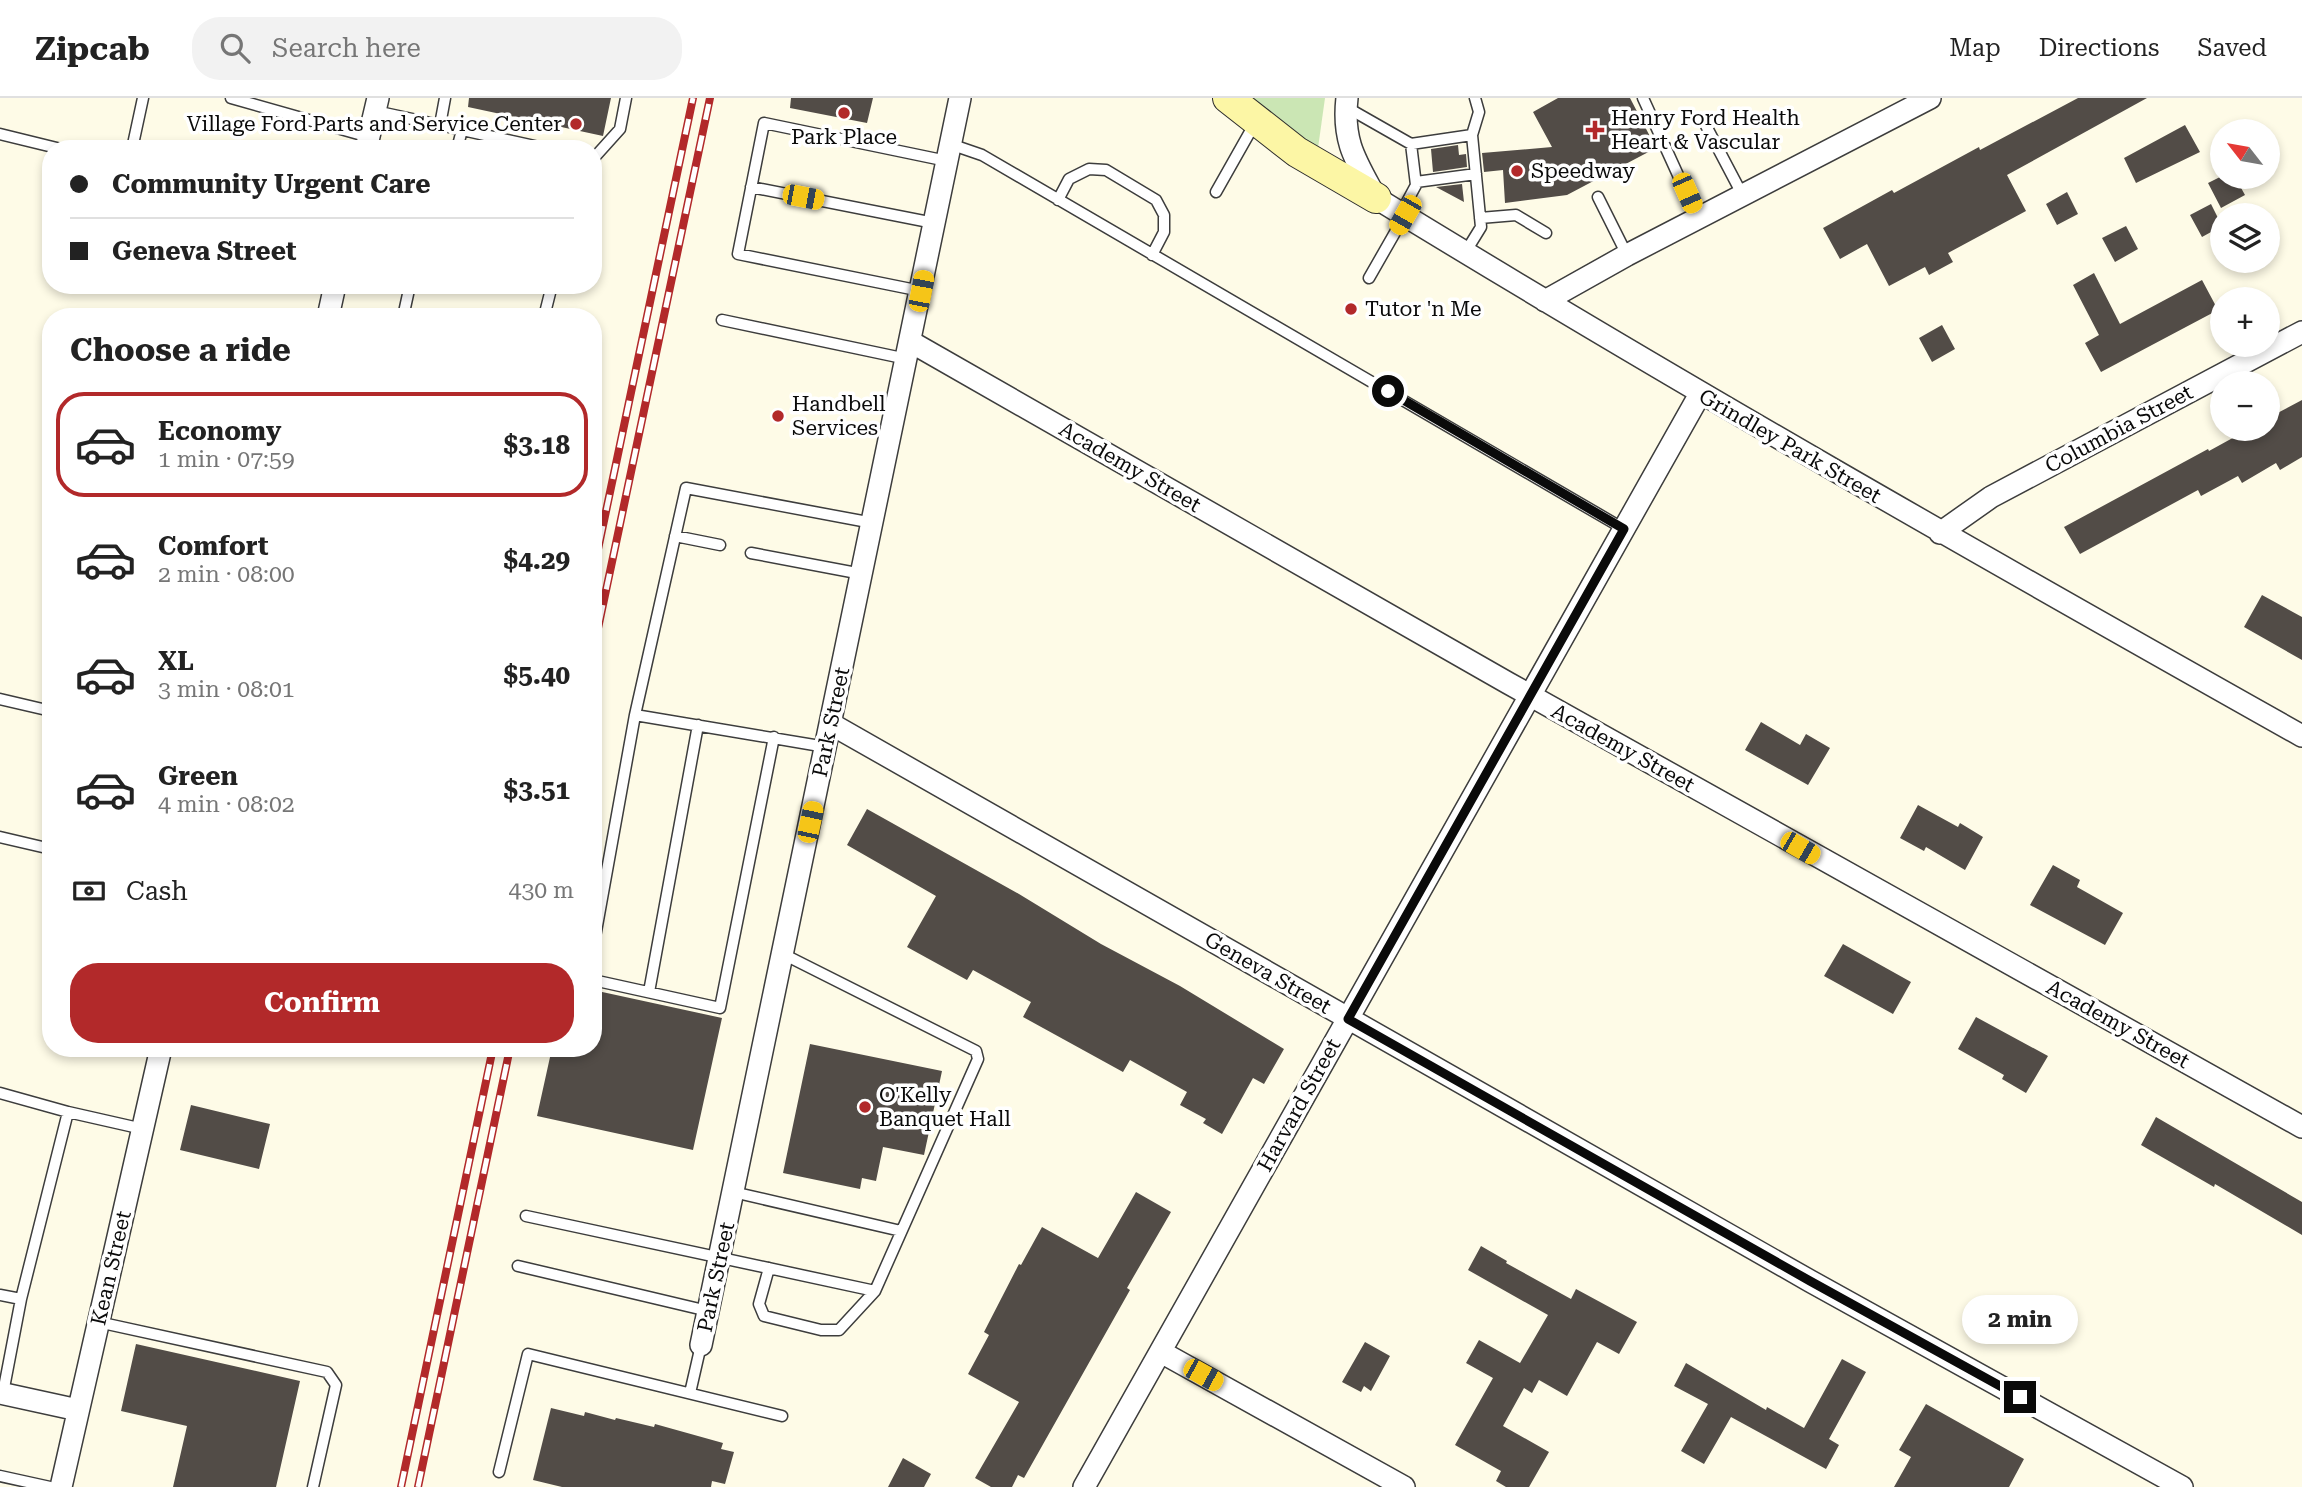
<!DOCTYPE html>
<html lang="en">
<head>
<meta charset="utf-8">
<style>
	body { margin:0; font-family:"Roboto Serif",serif; background:#f2f2f2; color:#222; height:100vh; display:flex; flex-direction:column; font-size:26px; white-space:nowrap }
	* { box-sizing:border-box; margin:0 }
	p { font-size:23px; color:#767676 }
	.icon { flex:none; width:38px; height:38px; fill:none; stroke:currentColor; stroke-width:2; stroke-linecap:round; stroke-linejoin:round }
	.map { position:relative; flex:1; overflow:hidden }
	.details { position:absolute; left:42px; top:210px; width:560px; height:749px; display:flex; flex-direction:column; background:#fff; border-radius:28px; box-shadow:0 4px 10px #0003 }
	.details>* { flex:none }
	.guide { position:absolute; left:42px; top:42px; width:560px; height:154px; border-radius:28px; box-shadow:0 4px 10px #0003; display:grid; align-content:center; height:154px; padding:0 28px; background:#fff }
	.needle { width:46px; rotate:301deg }
	.fabs { position:absolute; left:2210px; top:21px; display:grid; gap:14px }
	.fabs a { display:grid; place-items:center; width:70px; height:70px; border-radius:50%; background:#fff; box-shadow:0 4px 10px #0003; font-size:35px }
	.end { position:absolute; width:32px; height:32px; margin:-16px; border:9px solid #0a0a0a; background:#fff; box-shadow:0 0 0 4px #fff }
	.from { border-radius:50% }
	.bubble { position:absolute; height:49px; border-radius:24px; background:#fff; box-shadow:0 4px 10px #0003; font-size:23px; font-weight:700; line-height:49px; text-align:center }
	.car { position:absolute; width:21px; height:42px; margin:-21px -10px; border-radius:9px; box-shadow:0 0 5px 2px #0007; background:linear-gradient(#f5c518 24%,#345 0 40%,#f5c518 0 76%,#345 0 86%,#f5c518 0) }
	.guide b { display:flex; align-items:center; gap:24px; height:66px; font-size:26px }
	.guide b+b { border-top:2px solid #e0e0e0 }
	.guide i { width:18px; height:18px; background:#222 }
	ul { padding:0; list-style:none }
	li { display:flex; align-items:center; gap:21px; height:105px; margin:0 14px 10px; padding:0 14px; border:4px solid transparent; border-radius:28px }
	li div { flex:1 }
	li b { display:block; font-size:26px }
	li em { font-style:normal; font-weight:700 }
	li.selected { border-color:#b2292a }
	li>.icon { width:63px; height:63px; stroke-width:1.5 }
	h2 { padding:0 28px; font-size:32px; line-height:84px }
	.pay { display:flex; align-items:center; gap:18px; height:77px; padding:0 28px; font-size:26px }
	.pay p { margin-inline-start:auto }
	.action { display:flex; gap:14px; margin-top:auto; padding:14px 28px }
	.action a { flex:1; height:80px; border-radius:28px; background:#b2292a; color:#fff; font-size:28px; font-weight:700; line-height:80px; text-align:center }
	header { display:flex; align-items:center; gap:42px; box-sizing:border-box; height:98px; padding:0 35px; background:#fff; border-bottom:2px solid #e0e0e0 }
	header strong { font-size:33px }
	nav { display:flex; gap:38px; margin-inline-start:auto; font-size:24px }
	.search { width:490px; height:63px; background:#f2f2f2; display:flex; align-items:center; gap:18px; box-sizing:border-box; padding:0 24px; border-radius:28px; color:#767676; font-size:26px }
	.map>svg:first-child { display:block }
	.green { fill:#cbe6b4 }
	.building { fill:#524c47 }
	.lines { fill:none; stroke-linecap:round; stroke-linejoin:round }
	.lane-casing { stroke:#3d3d3d; stroke-width:13 }
	.street-casing { stroke:#3d3d3d; stroke-width:24 }
	.secondary-casing { stroke:#2c2c2c; stroke-width:32 }
	.lane { stroke:#fff; stroke-width:10 }
	.street { stroke:#fff; stroke-width:21 }
	.secondary { stroke:#fcf6a5; stroke-width:30 }
	.rail-casing { stroke:#b2292a; stroke-width:8 }
	.rail { stroke:#fff; stroke-width:5; stroke-dasharray:16; stroke-linecap:butt }
	.route { stroke:#0a0a0a; stroke-width:9 }
	.poi-dot { fill:#b2292a; stroke:#fff; stroke-width:2.5 }
	.labels { text-anchor:middle; dominant-baseline:central; stroke-width:7; stroke-linejoin:round; paint-order:stroke }
	.poi-label { font-size:21px; fill:#0a0a0a; stroke:#fff; text-anchor:start }
	.street-label { font-size:21px; fill:#0a0a0a; stroke:#fff }
</style>
</head>
<body>
<header>
<strong>Zipcab</strong>
<div class="search"><svg class="icon" aria-label="search" viewBox="0 0 24 24"><circle cx="10" cy="10" r="6"/><path d="M15 15l6 6"/></svg>Search here</div>
<nav><a>Map</a><a>Directions</a><a>Saved</a></nav>
</header>
<div class="map">
<svg width="2302" height="1389" viewBox="0 0 2302 1389">
	<rect width="100%" height="100%" fill="#fefbe7"/>
	<path class="green" d="M 1243,0 L 1325,0 L 1318,50 Z"/>
	<path class="building" d="M 469,0 L 611,0 L 603,38 L 468,9 Z
		M 791,0 L 873,0 L 867,25 L 790,10 Z
		M 1558,0 L 1630,0 L 1656,50 L 1567,97 L 1505,105 L 1503,72 L 1484,74 L 1482,55 L 1552,49 L 1533,14 Z
		M 2078,0 L 2147,0 L 2007,77 L 2026,113 L 1948,155 L 1953,164 L 1929,177 L 1925,169 L 1889,188 L 1867,146 L 1840,161 L 1823,130 L 1892,92 L 1894,95 L 1979,49 L 1980,52 Z
		M 2185,27 L 2200,54 L 2136,85 L 2124,60 Z
		M 1458,47 L 1459,57 L 1466,56 L 1467,69 L 1433,74 L 1431,51 Z
		M 2220,79 L 2235,79 L 2245,97 L 2221,110 L 2208,85 Z
		M 1462,86 L 1464,104 L 1436,89 Z
		M 2067,94 L 2078,116 L 2057,127 L 2046,106 Z
		M 2211,106 L 2222,128 L 2202,139 L 2190,117 Z
		M 2126,128 L 2138,151 L 2115,164 L 2102,140 Z
		M 2094,175 L 2120,226 L 2202,182 L 2218,212 L 2101,274 L 2085,245 L 2099,237 L 2073,187 Z
		M 1942,227 L 1955,251 L 1932,264 L 1919,240 Z
		M 2302,302 L 2302,359 L 2280,372 L 2276,365 L 2242,385 L 2238,378 L 2201,398 L 2198,392 L 2080,456 L 2064,429 L 2208,351 L 2209,353 L 2249,331 L 2268,331 L 2268,320 Z
		M 2262,497 L 2302,519 L 2302,562 L 2244,529 Z
		M 1761,624 L 1800,647 L 1806,636 L 1830,650 L 1808,687 L 1745,652 Z
		M 1918,707 L 1958,729 L 1960,725 L 1983,739 L 1965,772 L 1926,749 L 1924,753 L 1900,740 Z
		M 867,711 L 1019,796 L 1101,846 L 1180,888 L 1284,951 L 1264,986 L 1253,980 L 1222,1036 L 1203,1025 L 1206,1021 L 1180,1007 L 1187,994 L 1130,962 L 1123,974 L 1023,919 L 1031,904 L 973,872 L 967,882 L 907,849 L 936,798 L 847,747 Z
		M 2053,767 L 2080,782 L 2077,789 L 2123,815 L 2105,847 L 2030,807 Z
		M 1843,846 L 1911,884 L 1893,916 L 1824,878 Z
		M 593,892 L 722,920 L 693,1052 L 537,1018 L 552,950 L 593,950 Z
		M 1976,919 L 2048,958 L 2026,995 L 2002,981 L 2004,977 L 1958,951 Z
		M 810,946 L 942,973 L 924,1057 L 883,1049 L 876,1083 L 862,1080 L 860,1091 L 783,1075 Z
		M 191,1007 L 270,1026 L 259,1071 L 180,1052 Z
		M 2156,1019 L 2302,1104 L 2302,1137 L 2215,1086 L 2214,1089 L 2141,1047 Z
		M 1136,1094 L 1171,1114 L 1127,1190 L 1130,1192 L 1024,1380 L 1018,1377 L 1012,1389 L 991,1389 L 975,1380 L 1019,1304 L 968,1276 L 989,1237 L 984,1234 L 1019,1166 L 1021,1167 L 1042,1129 L 1098,1160 Z
		M 1481,1148 L 1507,1163 L 1506,1165 L 1571,1201 L 1576,1191 L 1637,1224 L 1619,1256 L 1597,1244 L 1567,1298 L 1539,1282 L 1532,1295 L 1524,1290 L 1503,1328 L 1549,1354 L 1529,1389 L 1506,1389 L 1496,1383 L 1501,1373 L 1455,1347 L 1493,1280 L 1466,1265 L 1479,1242 L 1520,1265 L 1548,1217 L 1468,1172 Z
		M 1365,1244 L 1390,1258 L 1371,1293 L 1364,1288 L 1361,1294 L 1342,1284 Z
		M 136,1246 L 300,1283 L 276,1389 L 173,1389 L 187,1328 L 121,1313 Z
		M 1842,1261 L 1866,1274 L 1829,1341 L 1839,1347 L 1826,1371 L 1731,1319 L 1704,1366 L 1681,1353 L 1708,1306 L 1674,1288 L 1686,1265 L 1766,1312 L 1767,1309 L 1804,1330 Z
		M 1926,1306 L 2024,1361 L 2009,1389 L 1894,1389 L 1911,1359 L 1899,1352 Z
		M 551,1310 L 584,1318 L 585,1314 L 615,1322 L 616,1320 L 654,1329 L 655,1326 L 723,1345 L 721,1351 L 734,1354 L 725,1386 L 712,1383 L 711,1389 L 562,1389 L 533,1382 Z
		M 903,1360 L 931,1376 L 924,1389 L 888,1389 Z"/>
	<g class="lines">
		<defs>
			<path id="lane" d="M 231,0 L 369,39
				M 1643,0 L 1698,121
				M 1346,9 L 1411,46 L 1472,37
				M 375,13 L 440,27 L 445,0
				M 1703,22 L 1743,98
				M 440,27 L 548,51
				M 0,36 L 61,51
				M 950,46 L 982,57 L 1624,431
				M 132,51 L 143,0
				M 457,51 L 462,32
				M 593,61 L 620,31 L 626,0
				M 1416,84 L 1476,76
				M 751,89 L 934,125
				M 1216,94 L 1255,25
				M 1598,99 L 1627,157
				M 1058,102 L 1069,81 L 1089,71 L 1106,72 L 1156,102 L 1164,117 L 1164,134 L 1152,157
				M 1401,115 L 1416,87 L 1411,46
				M 1480,120 L 1516,117 L 1546,135
				M 1465,155 L 1481,129 L 1472,37 L 1479,14 L 1475,0
				M 1369,180 L 1405,117
				M 921,193 L 738,156 L 764,25 L 947,63
				M 403,219 L 410,187
				M 544,219 L 552,187
				M 722,222 L 907,261
				M 675,438 L 720,447
				M 751,455 L 862,476
				M 0,601 L 51,613
				M 635,617 L 686,390 L 873,425
				M 0,739 L 51,751
				M 593,850 L 635,617 L 826,649
				M 593,882 L 720,910 L 774,639
				M 649,894 L 698,627
				M 0,995 L 68,1014 L 21,1201 L 0,1197
				M 68,1014 L 143,1031
				M 733,1094 L 901,1133
				M 526,1118 L 875,1193
				M 518,1168 L 708,1213
				M 769,1170 L 759,1206 L 764,1218 L 821,1232 L 839,1232 L 875,1193 L 978,961 L 976,953 L 783,856
				M 98,1224 L 327,1274 L 336,1287 L 313,1389
				M 3,1295 L 21,1201
				M 690,1295 L 701,1247
				M 499,1374 L 528,1256 L 782,1318
				M 0,1378 L 50,1389"/>
			<path id="street" d="M 1347,0 C 1342,44 1356,63 1376,100 C 1681,287 1991,463 2302,638
				M 366,51 L 378,0
				M 1545,203 L 1627,157 L 1930,0
				M 328,219 L 335,187
				M 911,244 L 1508,585 L 2302,1029
				M 1940,435 L 1991,399 L 2302,234
				M 831,626 L 1810,1183 L 2182,1389
				M 701,1247 L 960,0
				M 1161,1254 L 1404,1389
				M 0,1295 L 78,1312
				M 61,1389 L 161,950
				M 1084,1389 L 1700,296"/>
			<path id="secondary" d="M 1228,0 L 1297,54 L 1376,100"/>
		</defs>
		<use href="#lane" class="lane-casing"/>
		<use href="#street" class="street-casing"/>
		<use href="#secondary" class="secondary-casing"/>
		<use href="#lane" class="lane"/>
		<use href="#street" class="street"/>
		<use href="#secondary" class="secondary"/>
		<defs>
			<path id="rail" d="M 593,475 L 693,0
				M 593,554 L 710,0
				M 401,1389 L 493,950
				M 418,1389 L 510,950"/>
		</defs>
		<use href="#rail" class="rail-casing"/>
		<use href="#rail" class="rail"/>
	</g>
	<g class="lines">
		<path class="route" d="M 1388,293 L 1624,431 L 1348,921 L 1810,1183 L 2020,1299"/>
	</g>
	<g class="poi-dot">
		<circle cx="844" cy="15" r="7"/>
		<circle cx="576" cy="26" r="7"/>
		<path d="M1591.5 21.5h7v7h7v7h-7v7h-7v-7h-7v-7h7z"/>
		<circle cx="1517" cy="73" r="7"/>
		<circle cx="1351" cy="211" r="7"/>
		<circle cx="778" cy="318" r="7"/>
		<circle cx="865" cy="1009" r="7"/>
	</g>
	<g class="labels">
		<g class="poi-label">
			<text x="1611" y="20">Henry Ford Health<tspan x="1611" dy="24">Heart &amp; Vascular</tspan></text>
			<text x="562" y="26" text-anchor="end">Village Ford Parts and Service Center</text>
			<text x="844" y="39" text-anchor="middle">Park Place</text>
			<text x="1531" y="73">Speedway</text>
			<text x="1365" y="211">Tutor 'n Me</text>
			<text x="792" y="306">Handbell<tspan x="792" dy="24">Services</tspan></text>
			<text x="879" y="997">O'Kelly<tspan x="879" dy="24">Banquet Hall</tspan></text>
		</g>
		<g class="street-label">
			<text transform="translate(2119 331) rotate(-28)">Columbia Street</text>
			<text transform="translate(1790 348) rotate(30)">Grindley Park Street</text>
			<text transform="translate(1130 369) rotate(30)">Academy Street</text>
			<text transform="translate(831 624) rotate(-78)">Park Street</text>
			<text transform="translate(1623 650) rotate(29)">Academy Street</text>
			<text transform="translate(1268 875) rotate(30)">Geneva Street</text>
			<text transform="translate(2118 926) rotate(29)">Academy Street</text>
			<text transform="translate(1299 1007) rotate(-61)">Harvard Street</text>
			<text transform="translate(111 1170) rotate(-77)">Kean Street</text>
			<text transform="translate(716 1179) rotate(-78)">Park Street</text>
		</g>
	</g>
</svg>
<div class="fabs">
<a><svg class="needle" viewBox="-14 -14 28 28"><path d="M0-13l5 13h-10z" fill="#e53935"/><path d="M0 13l5-13h-10z" fill="#767676"/></svg></a>
<a><svg class="icon" aria-label="layers" viewBox="0 0 24 24"><path d="M12 4l9 5-9 5-9-5zM3 14l9 5 9-5"/></svg></a>
<a>+</a>
<a>−</a>
</div>
<i class="end from" style="left:1388px;top:293px"></i>
<i class="end" style="left:2020px;top:1299px"></i>
<div class="bubble" style="left:1962px;top:1197px;width:116px">2 min</div>
<i class="car" style="left:1687px;top:95px;rotate:156deg"></i>
<i class="car" style="left:803px;top:99px;rotate:101deg"></i>
<i class="car" style="left:1405px;top:117px;rotate:210deg"></i>
<i class="car" style="left:921px;top:193px;rotate:11deg"></i>
<i class="car" style="left:810px;top:724px;rotate:12deg"></i>
<i class="car" style="left:1800px;top:750px;rotate:120deg"></i>
<i class="car" style="left:1203px;top:1277px;rotate:119deg"></i>
<div class="guide">
<b><i class="from"></i>Community Urgent Care</b>
<b><i></i>Geneva Street</b>
</div>
<section class="details">
<h2>Choose a ride</h2>
<ul>
<li class="selected"><svg class="icon" aria-label="car" viewBox="0 0 24 24"><path d="M5 17H2v-5l4-1 3-4h7l3 4 3 1v5h-3M9 17h6M6 11h13"/><circle cx="7" cy="17" r="2"/><circle cx="17" cy="17" r="2"/></svg><div><b>Economy</b><p>1 min · 07:59</p></div><em>$3.18</em></li>
<li><svg class="icon" aria-label="car" viewBox="0 0 24 24"><path d="M5 17H2v-5l4-1 3-4h7l3 4 3 1v5h-3M9 17h6M6 11h13"/><circle cx="7" cy="17" r="2"/><circle cx="17" cy="17" r="2"/></svg><div><b>Comfort</b><p>2 min · 08:00</p></div><em>$4.29</em></li>
<li><svg class="icon" aria-label="car" viewBox="0 0 24 24"><path d="M5 17H2v-5l4-1 3-4h7l3 4 3 1v5h-3M9 17h6M6 11h13"/><circle cx="7" cy="17" r="2"/><circle cx="17" cy="17" r="2"/></svg><div><b>XL</b><p>3 min · 08:01</p></div><em>$5.40</em></li>
<li><svg class="icon" aria-label="car" viewBox="0 0 24 24"><path d="M5 17H2v-5l4-1 3-4h7l3 4 3 1v5h-3M9 17h6M6 11h13"/><circle cx="7" cy="17" r="2"/><circle cx="17" cy="17" r="2"/></svg><div><b>Green</b><p>4 min · 08:02</p></div><em>$3.51</em></li>
</ul>
<div class="pay"><svg class="icon" aria-label="cash" viewBox="0 0 24 24"><path d="M3 7h18v10H3z"/><circle cx="12" cy="12" r="2"/></svg>Cash<p>430 m</p></div>
<div class="action"><a>Confirm</a></div>
</section>
</div>
</body>
</html>
